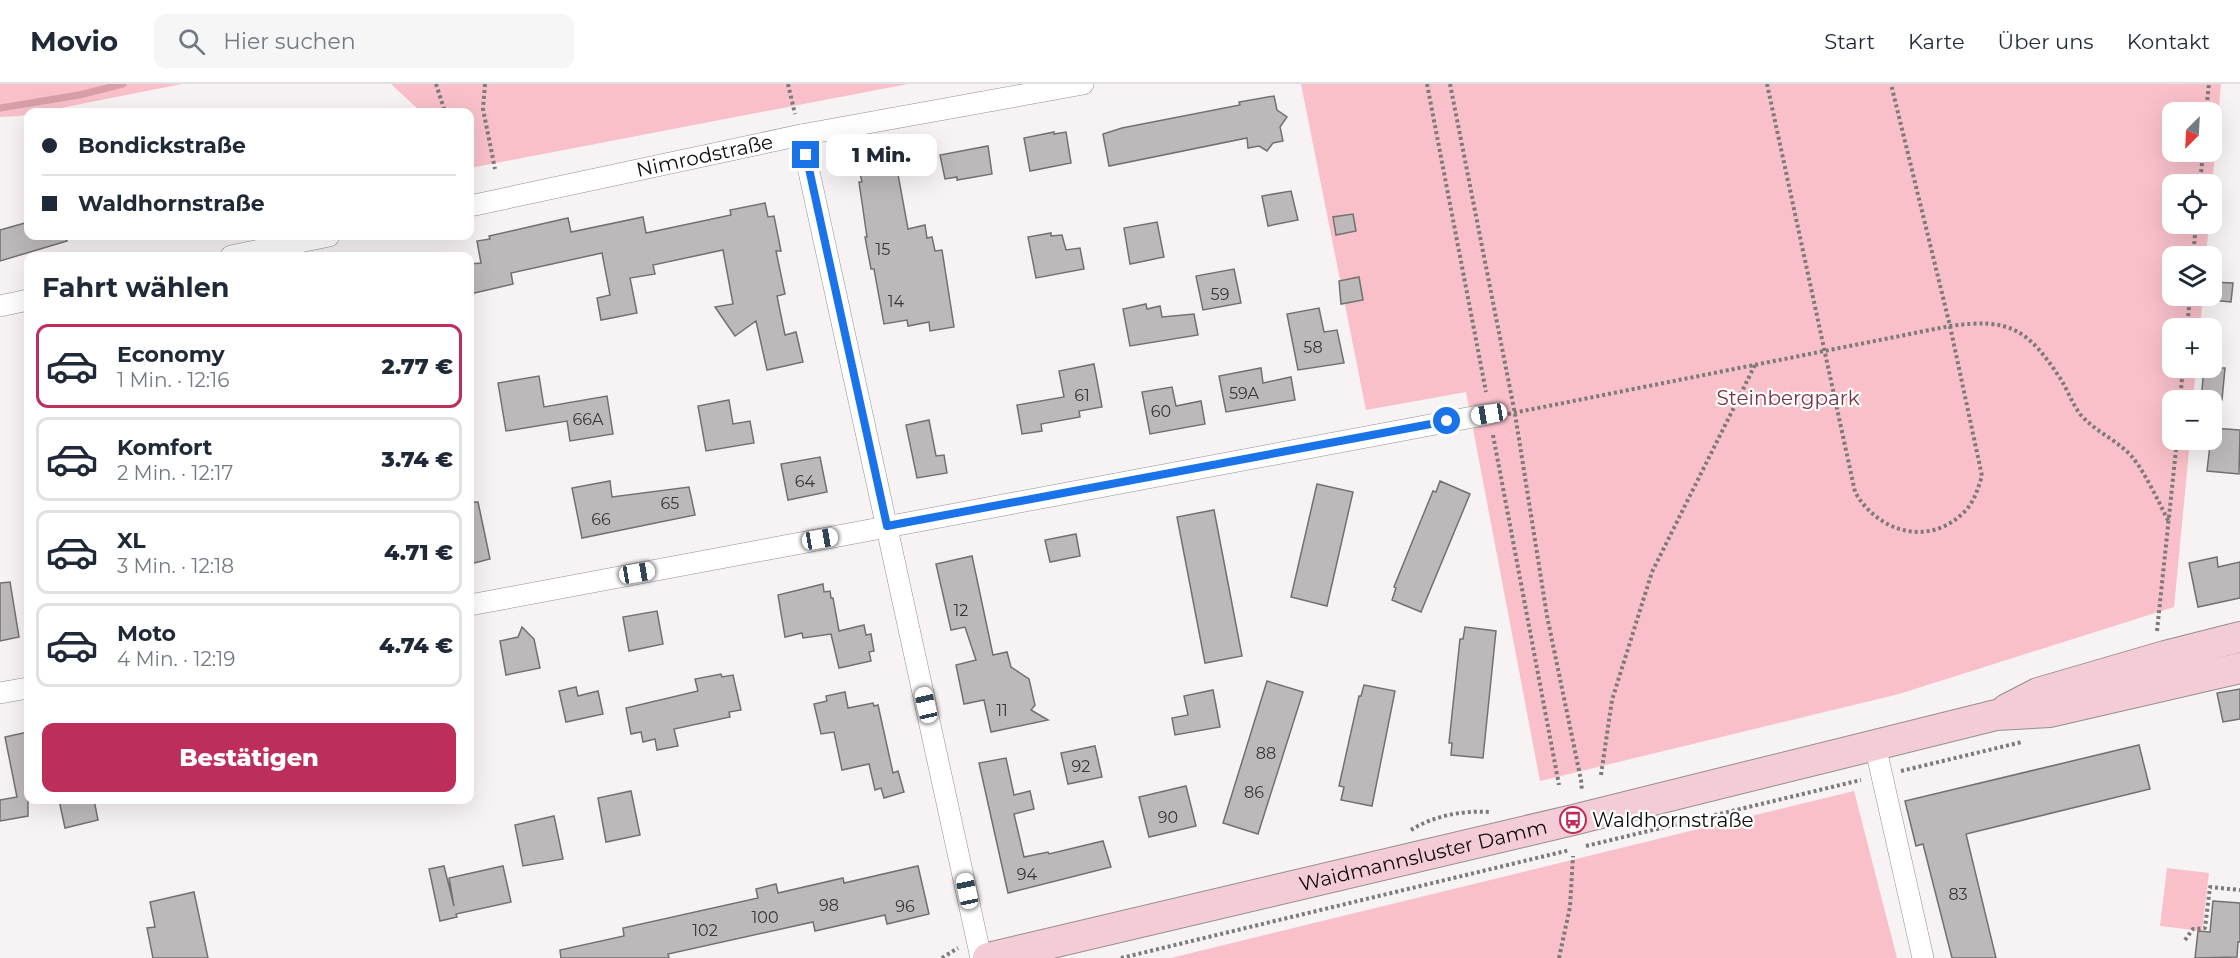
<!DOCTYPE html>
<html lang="de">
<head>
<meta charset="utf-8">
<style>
	body { margin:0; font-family:Montserrat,sans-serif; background:#f6f6f7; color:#1f2937; height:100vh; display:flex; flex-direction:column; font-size:22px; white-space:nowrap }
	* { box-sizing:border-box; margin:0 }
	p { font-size:20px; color:#747a83 }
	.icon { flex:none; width:33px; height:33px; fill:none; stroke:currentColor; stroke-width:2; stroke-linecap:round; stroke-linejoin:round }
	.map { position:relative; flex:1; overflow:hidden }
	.panel { position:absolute; left:24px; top:168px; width:450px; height:552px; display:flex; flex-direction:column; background:#fff; border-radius:12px; box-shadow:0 6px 24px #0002 }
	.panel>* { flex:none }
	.hud { position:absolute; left:24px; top:24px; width:450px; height:132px; border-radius:12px; box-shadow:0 6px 24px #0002; display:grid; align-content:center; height:132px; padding:0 18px; background:#fff }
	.needle { width:39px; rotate:204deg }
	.tools { position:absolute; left:2162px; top:18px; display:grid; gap:12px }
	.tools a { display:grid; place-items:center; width:60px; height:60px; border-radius:12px; background:#fff; box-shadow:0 6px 24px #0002; font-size:30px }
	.end { position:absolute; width:27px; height:27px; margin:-14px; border:8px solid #1a73e8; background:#fff; box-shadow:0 0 0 3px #fff }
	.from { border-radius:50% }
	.bubble { position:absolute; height:42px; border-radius:12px; background:#fff; box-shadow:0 6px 24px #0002; font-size:20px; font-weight:800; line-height:42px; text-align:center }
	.car { position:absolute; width:18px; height:36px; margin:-18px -9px; border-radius:8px; box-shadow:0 0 4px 2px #0007; background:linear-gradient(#fff 24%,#345 0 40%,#fff 0 76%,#345 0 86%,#fff 0) }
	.hud b { display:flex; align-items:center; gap:21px; height:57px; font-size:22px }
	.hud b+b { border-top:2px solid #e0e1e3 }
	.hud i { width:15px; height:15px; background:#1f2937 }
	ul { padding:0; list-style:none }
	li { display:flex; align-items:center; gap:18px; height:84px; margin:0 12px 9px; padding:0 6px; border:3px solid #e0e1e3; border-radius:12px }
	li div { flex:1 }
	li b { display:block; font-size:22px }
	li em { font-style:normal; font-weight:800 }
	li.on { border-color:#bd2e5a }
	li>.icon { width:54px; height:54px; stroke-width:1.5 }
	h2 { padding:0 18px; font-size:27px; line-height:72px }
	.cta { display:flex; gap:12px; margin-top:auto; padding:12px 18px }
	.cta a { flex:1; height:69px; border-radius:12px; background:#bd2e5a; color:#fff; font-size:24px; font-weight:800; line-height:69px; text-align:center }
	header { display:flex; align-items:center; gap:36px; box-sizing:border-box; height:84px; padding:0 30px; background:#fff; border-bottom:2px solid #e0e1e3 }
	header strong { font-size:28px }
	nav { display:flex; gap:33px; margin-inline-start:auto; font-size:21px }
	.search { width:420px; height:54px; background:#f6f6f7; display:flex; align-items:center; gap:15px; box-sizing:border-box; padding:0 21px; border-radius:12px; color:#747a83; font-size:22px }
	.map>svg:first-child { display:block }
	.green { fill:#f9c0c9; fill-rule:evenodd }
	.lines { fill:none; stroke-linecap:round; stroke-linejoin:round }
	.stream { stroke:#d89fa8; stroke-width:7 }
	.building { fill:#bdb9ba; stroke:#737070; stroke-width:1.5 }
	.minor-casing { stroke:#938f8f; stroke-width:22 }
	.secondary-casing { stroke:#938f8f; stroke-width:32 }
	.path { stroke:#7d7a7a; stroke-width:4; stroke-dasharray:3 3; stroke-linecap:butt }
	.minor { stroke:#fff; stroke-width:21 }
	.secondary { stroke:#f4ccd6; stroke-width:30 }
	.route { stroke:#1a73e8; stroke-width:8 }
	.labels { text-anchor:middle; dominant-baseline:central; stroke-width:4.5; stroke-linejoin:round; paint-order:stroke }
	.number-label { font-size:16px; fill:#393738 }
	.street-label { font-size:20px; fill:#0d0c0c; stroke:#fff }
	.park-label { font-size:20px; fill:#783343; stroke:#fff }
	.poi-label { font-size:20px; fill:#0d0c0c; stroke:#fff; text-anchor:start }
</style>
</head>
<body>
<header>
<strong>Movio</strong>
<div class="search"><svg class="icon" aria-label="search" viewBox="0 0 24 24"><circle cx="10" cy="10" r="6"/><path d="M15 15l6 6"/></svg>Hier suchen</div>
<nav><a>Start</a><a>Karte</a><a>Über uns</a><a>Kontakt</a></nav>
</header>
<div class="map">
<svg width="2240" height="874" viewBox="0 0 2240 874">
	<rect width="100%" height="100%" fill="#f7f2f3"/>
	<path class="green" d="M 0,0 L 182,0 L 20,32 L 0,33 Z
		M 391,0 L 908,0 L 470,84 L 470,28 L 421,28 Z
		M 1301,0 L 2221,0 L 2211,115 L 2211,100 L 2172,100 L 2172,140 L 2209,140 L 2206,172 L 2172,172 L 2172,212 L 2203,212 L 2200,244 L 2172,244 L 2172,284 L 2196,284 L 2193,316 L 2172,316 L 2172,356 L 2190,356 L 2174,523 L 1899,610 L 1540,697 L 1466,308 L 1366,326 ZM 2172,28 L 2211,28 L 2211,68 L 2172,68 Z
		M 1854,707 L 1897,874 L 1171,874 Z
		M 2167,784 L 2209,789 L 2202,847 L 2160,842 Z"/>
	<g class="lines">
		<path class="stream" d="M 0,24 L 79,11 L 123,0"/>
	</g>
	<path class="building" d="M 1274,12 L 1277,26 L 1287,33 L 1280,43 L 1283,57 L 1273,59 L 1267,67 L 1259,62 L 1248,64 L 1247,54 L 1109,82 L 1103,50 L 1122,44 L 1240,21 L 1239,18 Z
		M 1054,48 L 1054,50 L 1066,48 L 1071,79 L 1030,87 L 1024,54 Z
		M 988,62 L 992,90 L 957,96 L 957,93 L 945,95 L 940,71 Z
		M 880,72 L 886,75 L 895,74 L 908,145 L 925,141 L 927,154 L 932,153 L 935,167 L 942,166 L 954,243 L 930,247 L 929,238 L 908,242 L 907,236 L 884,240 L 874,185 L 871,185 L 865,153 L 867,153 L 859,98 L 862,98 L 858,81 L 869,78 L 873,73 Z
		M 1291,107 L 1298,136 L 1268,142 L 1262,112 Z
		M 765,119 L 768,133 L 774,132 L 781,167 L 776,167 L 785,210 L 777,212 L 785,251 L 796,248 L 803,278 L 767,286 L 756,237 L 735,252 L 715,223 L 733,220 L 723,166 L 653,181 L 655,190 L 630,194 L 637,229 L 601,236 L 597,214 L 610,211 L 602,169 L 511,189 L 513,200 L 470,210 L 470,180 L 481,179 L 477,157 L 490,155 L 489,152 L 568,134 L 571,148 L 643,133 L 646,149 L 731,131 L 730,126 Z
		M 1353,130 L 1356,147 L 1336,151 L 1333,133 Z
		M 1157,138 L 1164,173 L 1130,180 L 1124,144 Z
		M 25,139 L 28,152 L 66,152 L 67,157 L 0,177 L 0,146 Z
		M 1051,149 L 1051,152 L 1062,151 L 1066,166 L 1080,164 L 1084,185 L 1036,194 L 1028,153 Z
		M 1234,185 L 1241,219 L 1203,226 L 1196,192 Z
		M 1359,193 L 1363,216 L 1341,220 L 1339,197 Z
		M 2211,198 L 2233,199 L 2231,218 L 2211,216 Z
		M 1146,220 L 1147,225 L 1160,222 L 1162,233 L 1194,230 L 1198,251 L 1130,262 L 1123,225 Z
		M 1319,224 L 1324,248 L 1337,246 L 1344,279 L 1298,286 L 1287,230 Z
		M 1094,280 L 1102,323 L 1079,327 L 1080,333 L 1041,340 L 1042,347 L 1022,350 L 1017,321 L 1064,313 L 1059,287 Z
		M 1261,284 L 1263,299 L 1291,293 L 1295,316 L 1226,328 L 1219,292 Z
		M 2204,284 L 2225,284 L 2222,316 L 2201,316 Z
		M 539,292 L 544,323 L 607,312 L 613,350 L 570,357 L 567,337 L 506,347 L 498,299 Z
		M 1172,303 L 1176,322 L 1201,317 L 1205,340 L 1150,350 L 1142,308 Z
		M 729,316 L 733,340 L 750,337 L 754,359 L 706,367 L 698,322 Z
		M 929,336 L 936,372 L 944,371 L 947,389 L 917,394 L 906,341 Z
		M 2212,344 L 2240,346 L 2239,390 L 2207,387 Z
		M 820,373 L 827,408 L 788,416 L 781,380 Z
		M 610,397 L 612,413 L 689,403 L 695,431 L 582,454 L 572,404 Z
		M 1440,397 L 1470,410 L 1421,528 L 1392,516 L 1396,504 L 1394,503 L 1417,446 L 1433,407 L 1436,408 Z
		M 1317,400 L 1353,408 L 1327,522 L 1291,513 Z
		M 470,418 L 478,418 L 490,475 L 470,480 Z
		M 1214,426 L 1242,572 L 1205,579 L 1177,433 Z
		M 1076,450 L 1080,472 L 1050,478 L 1045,456 Z
		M 972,472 L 993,571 L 1007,568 L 1011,583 L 1029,595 L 1035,621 L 1031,626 L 1048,636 L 991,648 L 984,616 L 964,620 L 956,581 L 976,576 L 965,543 L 951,546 L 936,480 Z
		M 2217,473 L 2218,483 L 2240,478 L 2240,514 L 2198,523 L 2189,479 Z
		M 10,498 L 19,553 L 0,557 L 0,499 Z
		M 823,500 L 824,508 L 830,507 L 831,514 L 833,514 L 839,547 L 864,541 L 866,551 L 871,550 L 874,567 L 869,568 L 871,577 L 839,584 L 831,550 L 803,554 L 802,549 L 785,553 L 778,511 Z
		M 657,527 L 663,560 L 629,567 L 623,533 Z
		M 522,543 L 534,555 L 540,584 L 506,591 L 500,557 L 518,553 Z
		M 1465,543 L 1496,547 L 1483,674 L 1451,671 L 1452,659 L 1449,659 L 1460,555 L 1463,555 Z
		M 721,590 L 722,593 L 733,591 L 741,626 L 729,628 L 730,633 L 674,645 L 678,662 L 657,666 L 655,655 L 643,658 L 641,648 L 631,650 L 626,624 L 698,607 L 695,595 Z
		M 1267,597 L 1303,608 L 1258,750 L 1223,739 Z
		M 1364,601 L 1395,607 L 1372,722 L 1341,716 L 1344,703 L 1339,702 L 1359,612 L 1361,612 Z
		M 576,603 L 578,612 L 598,607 L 603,630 L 566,638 L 559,607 Z
		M 2240,605 L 2240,635 L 2223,638 L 2217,609 Z
		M 1213,606 L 1220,643 L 1175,651 L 1172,634 L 1188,631 L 1184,612 Z
		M 845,608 L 848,624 L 873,619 L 874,622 L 878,621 L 893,689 L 898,687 L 904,708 L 884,714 L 881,704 L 875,706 L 869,680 L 842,686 L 834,648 L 821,650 L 814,620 L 827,617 L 826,612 Z
		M 28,648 L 28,732 L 0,737 L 0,716 L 17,713 L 5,653 Z
		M 2139,661 L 2150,705 L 1966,750 L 1996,874 L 1952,874 L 1923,760 L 1916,762 L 1905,717 Z
		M 1095,662 L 1102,693 L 1068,700 L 1061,669 Z
		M 1006,674 L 1014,711 L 1030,707 L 1034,725 L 1014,730 L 1024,773 L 1048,768 L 1049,770 L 1103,757 L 1111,783 L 1008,809 L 979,679 Z
		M 1186,702 L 1196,742 L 1149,753 L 1139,713 Z
		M 631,707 L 640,751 L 606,758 L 598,714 Z
		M 59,716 L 94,716 L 98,736 L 65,744 Z
		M 554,732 L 563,775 L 523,782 L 515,741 Z
		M 444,782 L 454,822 L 449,794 L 503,782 L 511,818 L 456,830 L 457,833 L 440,837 L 429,785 Z
		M 918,782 L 929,830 L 887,840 L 885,831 L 815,847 L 813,838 L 668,870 L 669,874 L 561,874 L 560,866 L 624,852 L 623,844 L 758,814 L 756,805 L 776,800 L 778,809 L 843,794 L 844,799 Z
		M 194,808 L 208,874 L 153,874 L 147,844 L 155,843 L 150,818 Z
		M 2213,817 L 2240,819 L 2240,858 L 2238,858 L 2237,873 L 2195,874 L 2198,847 L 2210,848 Z"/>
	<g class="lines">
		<defs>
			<g id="minor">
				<path d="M 801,51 L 981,874"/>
				<path id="s1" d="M 470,122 L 801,51 L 1083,0"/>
				<path d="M 231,172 L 329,152"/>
				<path d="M 0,222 L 28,216"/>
				<path d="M 470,521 L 1489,330"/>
				<path d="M 0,609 L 28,604"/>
				<path d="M 1875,661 L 1923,874"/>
			</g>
			<g id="secondary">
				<path d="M 2007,625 L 2038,609 L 2165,572 L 2240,553"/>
				<path id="s2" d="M 988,874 L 1573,736 L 1996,631 L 2050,628 L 2240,584"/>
			</g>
		</defs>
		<use href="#minor" class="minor-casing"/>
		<use href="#secondary" class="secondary-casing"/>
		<path class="path" d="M 436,0 L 445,28
			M 485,0 L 483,25 L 495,85
			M 788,0 L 795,30
			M 1427,0 L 1486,308
			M 1450,0 L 1515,330 L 1547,532 L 1581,696 L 1582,707
			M 1767,0 L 1855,408 C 1878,449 1931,464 1966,426 C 1975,416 1978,404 1982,392 L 1950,242 L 1891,0
			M 2206,28 L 2209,0
			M 2200,100 L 2203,68
			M 2193,172 L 2196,140
			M 2187,244 L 2190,212
			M 2180,316 L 2183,284
			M 1508,330 L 1950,242 C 2009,234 2027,244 2060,294 C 2067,305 2072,319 2080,330 C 2094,347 2119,357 2133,374 C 2146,390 2159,419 2169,438
			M 1493,351 L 1559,701
			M 2157,547 L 2177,356
			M 1901,687 L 2022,658
			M 1601,691 L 1612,616 L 1652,488 L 1755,281
			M 1411,746 C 1433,732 1463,726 1490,728
			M 1586,762 L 1861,696
			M 2185,856 L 2193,845 L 2205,844 L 2210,803 L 2240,806
			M 942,874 L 958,864
			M 1121,874 L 1570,766
			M 1559,874 L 1570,823 L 1573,772"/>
		<use href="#minor" class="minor"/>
		<use href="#secondary" class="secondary"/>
	</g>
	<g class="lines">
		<path class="route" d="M 806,71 L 887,442 L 1447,337"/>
	</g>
	<defs>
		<symbol id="bus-ring" viewBox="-11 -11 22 22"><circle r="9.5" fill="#fff" stroke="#bd2e5a" stroke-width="1.5"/><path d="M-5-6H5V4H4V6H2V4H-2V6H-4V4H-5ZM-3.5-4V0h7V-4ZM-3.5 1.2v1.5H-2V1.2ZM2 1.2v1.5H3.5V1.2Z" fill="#bd2e5a"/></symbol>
	</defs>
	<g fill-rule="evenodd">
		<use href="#bus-ring" x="1558" y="721" width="30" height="30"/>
	</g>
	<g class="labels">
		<g class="number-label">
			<text x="883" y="165">15</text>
			<text x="1220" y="210">59</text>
			<text x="896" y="217">14</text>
			<text x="1313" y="263">58</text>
			<text x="1244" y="309">59A</text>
			<text x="1082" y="311">61</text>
			<text x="1161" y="327">60</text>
			<text x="588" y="335">66A</text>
			<text x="805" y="397">64</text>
			<text x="670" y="419">65</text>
			<text x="601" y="435">66</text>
			<text x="961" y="526">12</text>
			<text x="1002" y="626">11</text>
			<text x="1266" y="669">88</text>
			<text x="1081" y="682">92</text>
			<text x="1254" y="708">86</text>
			<text x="1168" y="733">90</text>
			<text x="1027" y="790">94</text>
			<text x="1958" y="810">83</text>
			<text x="829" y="821">98</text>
			<text x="905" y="822">96</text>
			<text x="765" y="833">100</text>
			<text x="705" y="846">102</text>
		</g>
		<g class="street-label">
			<text stroke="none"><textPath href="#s1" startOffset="240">Nimrodstraße</textPath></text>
			<text stroke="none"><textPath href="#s2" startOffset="447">Waidmannsluster Damm</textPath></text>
		</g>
		<g class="park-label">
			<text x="1788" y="314">Steinbergpark</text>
		</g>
		<g class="poi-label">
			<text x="1592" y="736">Waldhornstraße</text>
		</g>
	</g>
</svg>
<div class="tools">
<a><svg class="needle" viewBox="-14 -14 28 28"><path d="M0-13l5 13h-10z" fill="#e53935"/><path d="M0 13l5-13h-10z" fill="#747a83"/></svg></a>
<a><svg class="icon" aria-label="locate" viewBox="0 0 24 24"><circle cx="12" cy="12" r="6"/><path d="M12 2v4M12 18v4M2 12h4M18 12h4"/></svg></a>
<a><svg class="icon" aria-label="layers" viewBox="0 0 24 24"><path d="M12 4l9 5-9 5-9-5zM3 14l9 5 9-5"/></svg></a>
<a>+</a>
<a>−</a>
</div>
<i class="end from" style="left:1447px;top:337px"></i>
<i class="end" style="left:806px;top:71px"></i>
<div class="bubble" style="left:826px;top:50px;width:111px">1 Min.</div>
<i class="car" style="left:1489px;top:330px;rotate:260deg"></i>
<i class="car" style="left:820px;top:455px;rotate:80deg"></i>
<i class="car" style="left:637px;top:489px;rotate:80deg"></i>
<i class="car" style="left:926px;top:621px;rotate:347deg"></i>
<i class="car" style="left:967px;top:807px;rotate:348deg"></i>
<div class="hud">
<b><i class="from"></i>Bondickstraße</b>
<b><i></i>Waldhornstraße</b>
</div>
<section class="panel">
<h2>Fahrt wählen</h2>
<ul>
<li class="on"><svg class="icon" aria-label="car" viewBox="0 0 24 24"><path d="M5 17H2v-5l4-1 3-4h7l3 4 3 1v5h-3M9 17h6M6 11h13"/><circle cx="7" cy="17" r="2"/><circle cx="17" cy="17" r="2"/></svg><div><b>Economy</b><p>1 Min. · 12:16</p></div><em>2.77 €</em></li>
<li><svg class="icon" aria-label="car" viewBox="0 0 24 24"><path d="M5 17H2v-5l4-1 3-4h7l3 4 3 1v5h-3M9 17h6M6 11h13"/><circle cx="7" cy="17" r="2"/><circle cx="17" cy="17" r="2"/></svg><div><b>Komfort</b><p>2 Min. · 12:17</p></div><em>3.74 €</em></li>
<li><svg class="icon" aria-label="car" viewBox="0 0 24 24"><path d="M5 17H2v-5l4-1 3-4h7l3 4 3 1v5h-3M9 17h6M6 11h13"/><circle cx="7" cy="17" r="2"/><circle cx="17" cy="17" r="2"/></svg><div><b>XL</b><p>3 Min. · 12:18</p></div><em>4.71 €</em></li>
<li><svg class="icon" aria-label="car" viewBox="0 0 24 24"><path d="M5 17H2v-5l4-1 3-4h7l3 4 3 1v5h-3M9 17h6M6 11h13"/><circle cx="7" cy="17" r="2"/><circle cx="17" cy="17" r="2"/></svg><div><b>Moto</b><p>4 Min. · 12:19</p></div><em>4.74 €</em></li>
</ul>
<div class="cta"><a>Bestätigen</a></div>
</section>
</div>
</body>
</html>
